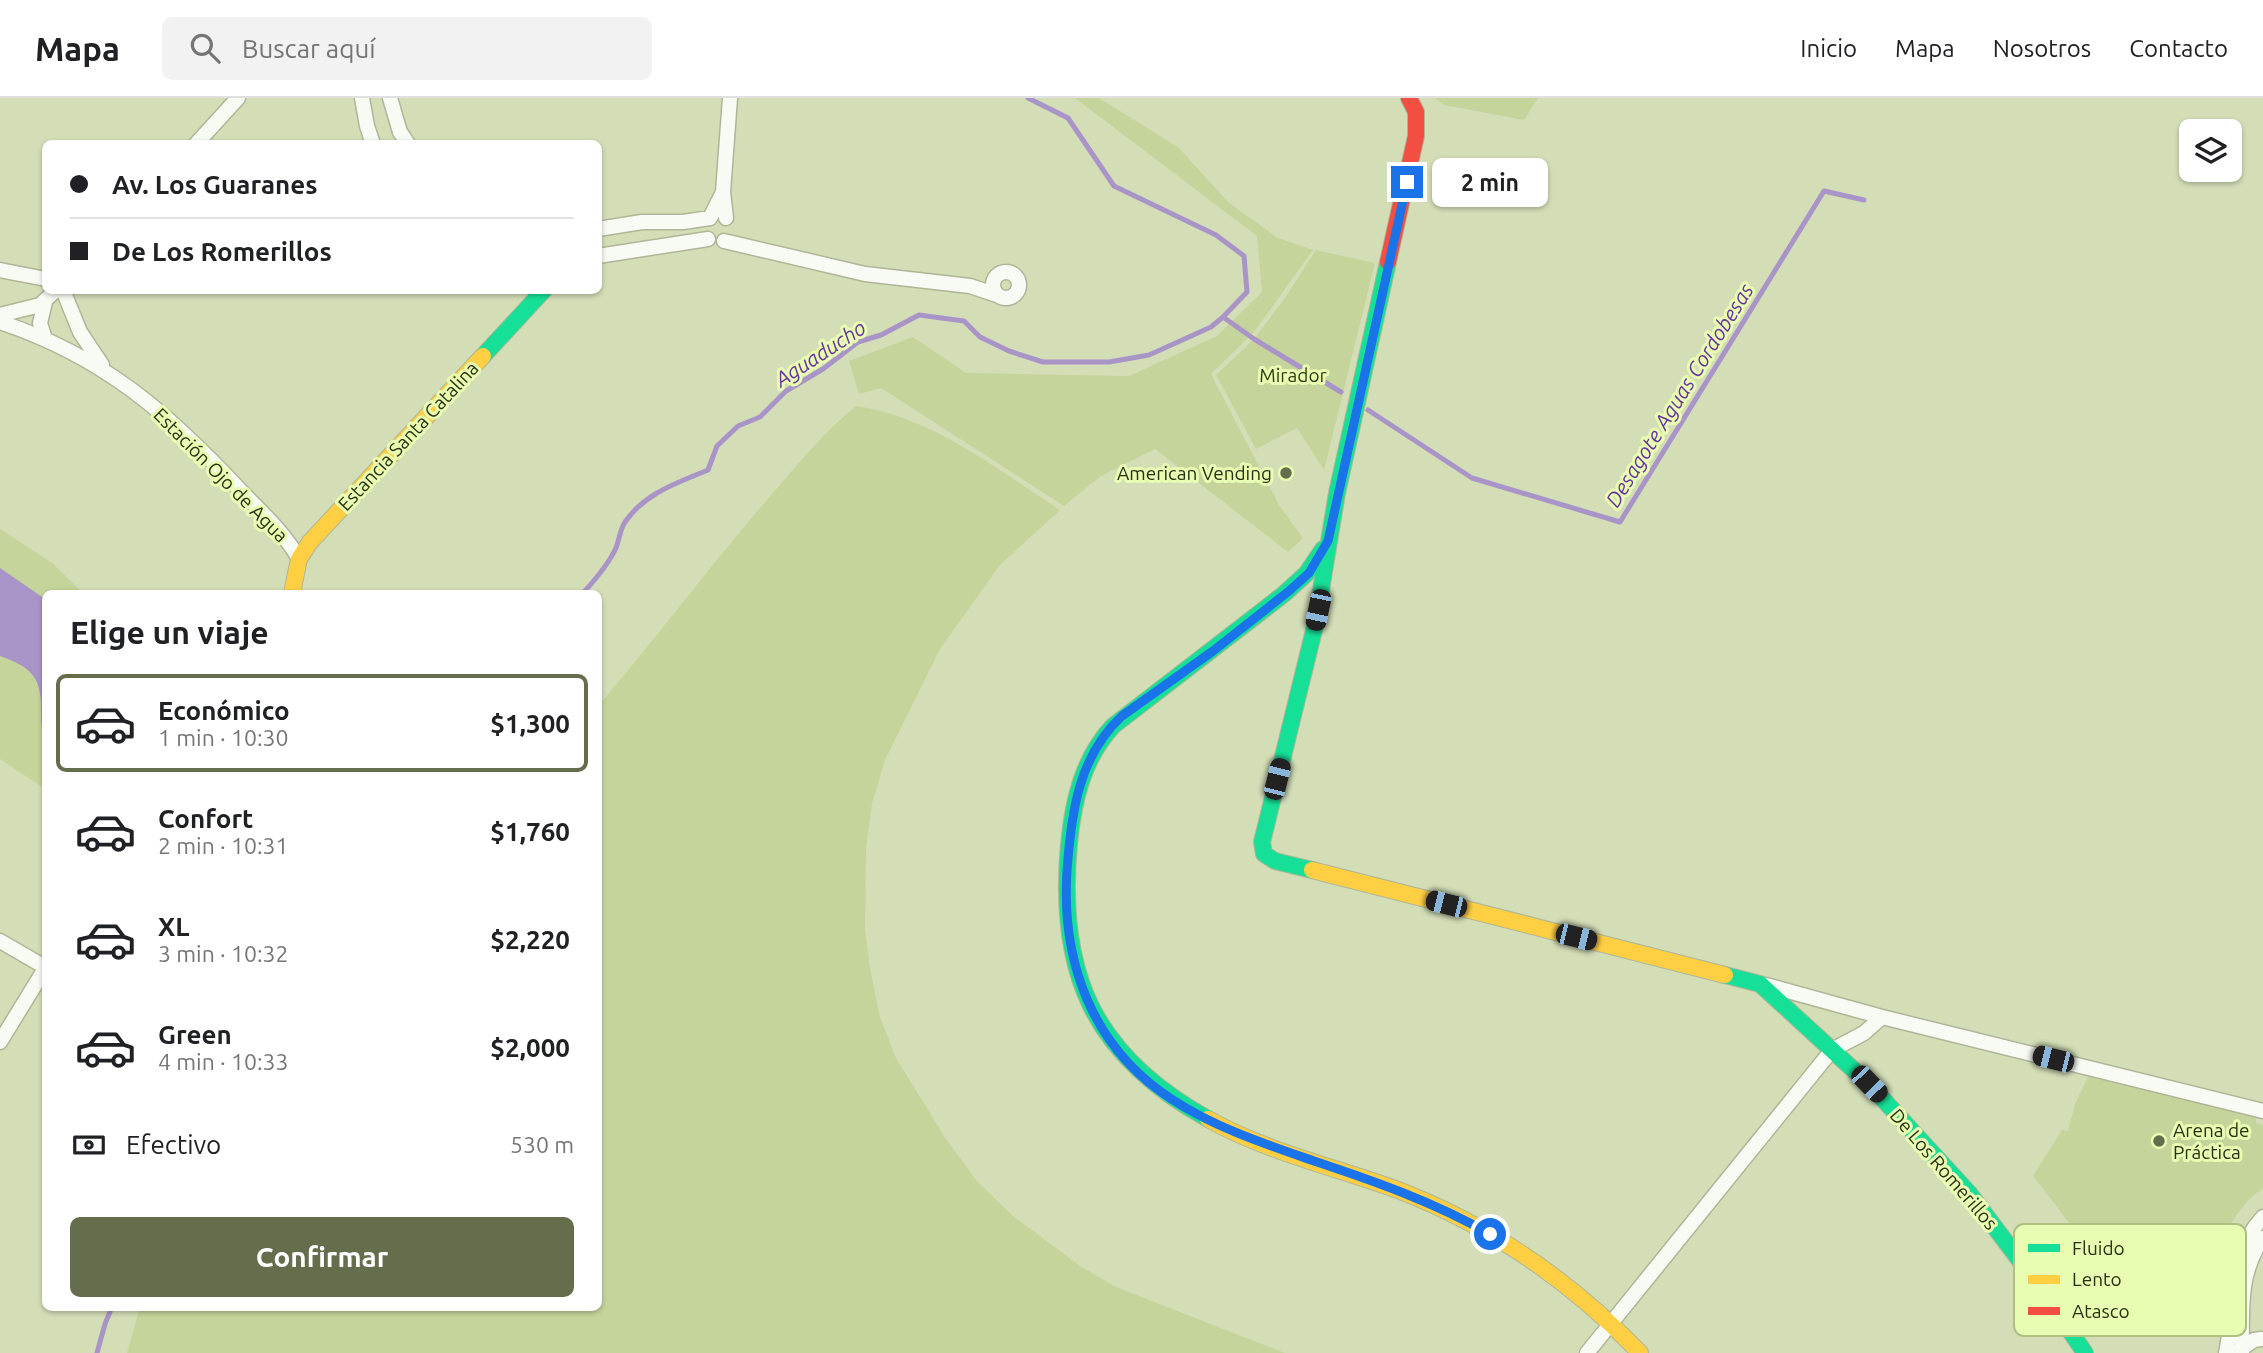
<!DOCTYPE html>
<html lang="es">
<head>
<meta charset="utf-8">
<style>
	body { margin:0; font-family:Ubuntu,sans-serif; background:#f2f2f2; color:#202124; height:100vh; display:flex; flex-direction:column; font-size:26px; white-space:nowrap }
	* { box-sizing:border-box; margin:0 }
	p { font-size:23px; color:#757577 }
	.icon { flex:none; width:38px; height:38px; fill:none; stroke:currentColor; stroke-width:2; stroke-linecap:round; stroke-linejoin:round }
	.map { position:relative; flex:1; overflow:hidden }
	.drawer { position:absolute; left:42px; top:492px; width:560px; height:721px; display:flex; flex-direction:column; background:#fff; border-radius:10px; box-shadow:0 2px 5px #0004 }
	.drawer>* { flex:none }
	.hud { position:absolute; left:42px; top:42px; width:560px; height:154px; border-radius:10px; box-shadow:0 2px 5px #0004; display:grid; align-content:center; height:154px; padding:0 28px; background:#fff }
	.controls { position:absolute; left:2179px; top:21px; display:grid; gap:14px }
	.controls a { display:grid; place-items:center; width:63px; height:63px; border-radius:10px; background:#fff; box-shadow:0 2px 5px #0004; font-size:35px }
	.end { position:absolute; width:32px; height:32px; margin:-16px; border:9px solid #1a73e8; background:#fff; box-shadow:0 0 0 4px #fff }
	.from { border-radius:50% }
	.bubble { position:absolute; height:49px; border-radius:10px; background:#fff; box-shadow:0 2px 5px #0004; font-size:23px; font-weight:700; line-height:49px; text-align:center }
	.car { position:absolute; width:21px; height:42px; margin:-21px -10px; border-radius:9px; box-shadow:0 0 5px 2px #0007; background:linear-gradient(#222 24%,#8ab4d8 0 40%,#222 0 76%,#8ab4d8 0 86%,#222 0) }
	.hud b { display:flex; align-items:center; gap:24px; height:66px; font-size:26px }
	.hud b+b { border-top:2px solid #e0e0e0 }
	.hud i { width:18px; height:18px; background:#202124 }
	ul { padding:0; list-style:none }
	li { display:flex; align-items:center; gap:21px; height:98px; margin:0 14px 10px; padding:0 14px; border:4px solid transparent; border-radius:10px }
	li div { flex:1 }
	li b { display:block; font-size:26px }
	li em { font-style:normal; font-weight:700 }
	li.current { border-color:#656e4c }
	li>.icon { width:63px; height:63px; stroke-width:1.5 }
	h2 { padding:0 28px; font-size:32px; line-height:84px }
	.pay { display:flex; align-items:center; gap:18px; height:77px; padding:0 28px; font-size:26px }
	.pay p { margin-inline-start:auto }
	.action { display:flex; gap:14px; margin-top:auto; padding:14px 28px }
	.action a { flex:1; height:80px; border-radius:10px; background:#656e4c; color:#fff; font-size:28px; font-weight:700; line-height:80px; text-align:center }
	header { display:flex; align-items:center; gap:42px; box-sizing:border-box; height:98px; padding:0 35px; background:#fff; border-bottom:2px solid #e0e0e0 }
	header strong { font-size:33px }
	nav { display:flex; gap:38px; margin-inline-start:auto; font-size:24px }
	.search { width:490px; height:63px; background:#f2f2f2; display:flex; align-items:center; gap:18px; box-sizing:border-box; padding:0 24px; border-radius:10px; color:#757577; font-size:26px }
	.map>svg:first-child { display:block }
	.green { fill:#c5d49a }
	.water { fill:#a994c7 }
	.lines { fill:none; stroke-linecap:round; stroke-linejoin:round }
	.stream { stroke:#a994c7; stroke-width:5 }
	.street-casing { stroke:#aeb697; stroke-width:17 }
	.fast-casing { stroke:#aeb697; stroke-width:18 }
	.slow-casing { stroke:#aeb697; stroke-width:18 }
	.jam-casing { stroke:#aeb697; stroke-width:18 }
	.street { stroke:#f8faf4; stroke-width:14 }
	.fast { stroke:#16e098; stroke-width:16 }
	.slow { stroke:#ffcf43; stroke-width:16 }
	.jam { stroke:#f24e42; stroke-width:16 }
	.route { stroke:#1a73e8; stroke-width:9 }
	.poi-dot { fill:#656e4c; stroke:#e8fcb2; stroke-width:2.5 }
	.labels { text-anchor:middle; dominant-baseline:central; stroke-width:6; stroke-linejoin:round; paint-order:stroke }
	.park-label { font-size:19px; fill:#323b0f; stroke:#e8fcb2 }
	.street-label { font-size:19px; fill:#2a3113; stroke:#e8fcb2 }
	.poi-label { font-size:19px; fill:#2a3113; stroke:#e8fcb2; text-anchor:end }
	.water-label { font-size:21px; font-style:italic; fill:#6535a0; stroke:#e8fcb2 }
	.key { fill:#e8fcb2; stroke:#afbf82; stroke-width:2 }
	.key-label { font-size:19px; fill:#2a3113 }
</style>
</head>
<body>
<header>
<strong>Mapa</strong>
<div class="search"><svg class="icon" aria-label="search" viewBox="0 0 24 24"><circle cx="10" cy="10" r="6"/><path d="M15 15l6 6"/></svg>Buscar aquí</div>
<nav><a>Inicio</a><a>Mapa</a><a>Nosotros</a><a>Contacto</a></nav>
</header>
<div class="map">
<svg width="2263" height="1255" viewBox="0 0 2263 1255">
	<rect width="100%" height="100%" fill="#d3deb7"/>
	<path class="green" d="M 1075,0 L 1099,0 L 1178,49 L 1229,105 L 1278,140 L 1313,152 L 1254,234 L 1211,276 L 1279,407 L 1303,440 L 1288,454 L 1155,351 L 1101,378 L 1064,408 L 881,290 L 859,296 L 849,263 L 913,239 L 966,275 L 1129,278 L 1217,238 L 1262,194 L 1257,138 Z
		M 1435,0 L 1538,0 L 1524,22 L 1444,7 Z
		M 1316,152 L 1375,165 L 1324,372 L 1297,330 L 1256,351 L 1216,277 L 1254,241 L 1285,200 Z
		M 856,308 C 933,319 996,371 1060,412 L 1000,467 L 940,551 L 885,662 L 872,706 L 866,750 L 865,830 L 870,871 L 880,919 L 896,960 L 946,1041 L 976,1082 L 1013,1118 L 1080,1168 L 1116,1189 L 1285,1255 L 127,1255 L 140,1209 L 598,1209 L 599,607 C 658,538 712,465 772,396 C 799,365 824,334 856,308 Z
		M 0,431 L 52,465 L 83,495 L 46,495 L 45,691 L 0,661 Z
		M 2089,977 L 2256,1019 L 2256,1025 L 2263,1027 L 2263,1090 C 2216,1124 2210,1181 2204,1235 L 2112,1180 L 2033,1078 L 2062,1032 L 2068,1033 L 2075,1006 Z"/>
	<path class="water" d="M 0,470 L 45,501 L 45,640 C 41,632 41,622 41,613 C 42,579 31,569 0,558 Z"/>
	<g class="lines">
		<path class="stream" d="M 1028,0 L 1068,20 L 1114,88 L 1216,137 L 1244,158 L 1247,194 L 1223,219 L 1254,241 L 1341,294
			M 1368,312 L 1472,380 L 1620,424 L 1824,93 L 1864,102
			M 583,495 C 595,482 608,467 616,450 C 619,442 620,432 625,424 C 645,395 677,385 708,372 L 717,348 L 738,328 L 760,319 L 786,293 L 823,271 L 858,244 L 881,237 L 919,217 L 964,223 L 980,239 L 1009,253 L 1043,264 L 1109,264 L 1149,257 L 1211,229 L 1223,219
			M 97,1255 L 105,1226 L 112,1209"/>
		<defs>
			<path id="street" d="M 362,0 L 367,28 L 373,46
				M 390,0 L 400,34 L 408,46
				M 196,46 L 238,0
				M 726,120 L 723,94 L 730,0
				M 598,131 L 642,124 L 683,124 L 710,120 L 723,94
				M 724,143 L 865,176 L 970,188 L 997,197
				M 598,158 L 708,141
				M 0,172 L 46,181
				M993 187a13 13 0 1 1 26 0a13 13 0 1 1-26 0Z
				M 63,192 L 80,234 L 102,267
				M 45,204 L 40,225 L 45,241
				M 0,217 L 40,207 L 56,192
				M 0,224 C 103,258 168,315 241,393 C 262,415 284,434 299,461
				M 0,843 L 45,869
				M 1766,887 L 1882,919 L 2263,1013
				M 0,944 L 46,869
				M 2238,1253 L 2254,1242 L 2261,1241
				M 1587,1255 L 1832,952 L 1864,935 L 1882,919
				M 2226,1255 C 2237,1204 2224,1162 2263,1119
				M 2242,1255 C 2242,1216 2238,1174 2263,1140"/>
			<path id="fast" d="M 483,258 L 544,192
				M 1312,772 L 1275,763 L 1264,756 L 1262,744 L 1315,528 L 1337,395 L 1388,164
				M 1725,877 L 1760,886 L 1869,986 L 1969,1095 L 2042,1192 L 2085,1255
				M 1208,1021 C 1093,957 1057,875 1069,746 C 1073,703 1083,660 1113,628 L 1284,496 L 1306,476 L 1323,451"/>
			<path id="slow" d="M 292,495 L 299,461 L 310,444 L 483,258
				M 1312,772 L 1725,877
				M 1208,1021 C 1267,1054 1335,1069 1398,1092 C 1491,1128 1571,1183 1640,1255"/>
			<path id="jam" d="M 1388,164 L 1416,38 L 1416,14 L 1409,0"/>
		</defs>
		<use href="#street" class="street-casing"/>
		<use href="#fast" class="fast-casing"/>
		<use href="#slow" class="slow-casing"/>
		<use href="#jam" class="jam-casing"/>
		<use href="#street" class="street"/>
		<use href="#fast" class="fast"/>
		<use href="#slow" class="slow"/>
		<use href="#jam" class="jam"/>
	</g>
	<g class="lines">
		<path class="route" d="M 1407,84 L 1328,443 L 1309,475 L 1289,493 L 1213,553 L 1122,618 C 1078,658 1071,717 1067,773 C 1061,865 1093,951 1173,1002 C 1216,1030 1265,1046 1314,1063 C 1374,1083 1434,1104 1490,1136"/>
	</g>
	<g class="poi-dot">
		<circle cx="1286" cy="375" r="7"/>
		<circle cx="2159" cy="1043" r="7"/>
	</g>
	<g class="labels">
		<g class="park-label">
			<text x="1293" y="277">Mirador</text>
		</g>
		<g class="street-label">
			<text transform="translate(408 338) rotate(-47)">Estancia Santa Catalina</text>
			<text transform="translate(221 377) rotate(45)">Estación Ojo de Agua</text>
			<text transform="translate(1944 1071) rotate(49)">De Los Romerillos</text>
		</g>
		<g class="poi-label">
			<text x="1272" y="375">American Vending</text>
			<text x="2173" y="1032" text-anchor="start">Arena de<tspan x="2173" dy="22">Práctica</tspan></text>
		</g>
		<g class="water-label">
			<text transform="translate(820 255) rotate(-33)">Aguaducho</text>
			<text transform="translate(1679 297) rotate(-58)">Desagote Aguas Cordobesas</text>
		</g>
	</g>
	<rect x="2014" y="1126" width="232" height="112" rx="10" class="key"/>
	<rect x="2028" y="1146" width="32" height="8" fill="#16e098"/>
	<rect x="2028" y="1177" width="32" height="9" fill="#ffcf43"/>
	<rect x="2028" y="1209" width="32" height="8" fill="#f24e42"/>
	<g class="key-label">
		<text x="2072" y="1157">Fluido</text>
		<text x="2072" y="1188">Lento</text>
		<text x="2072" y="1220">Atasco</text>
	</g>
</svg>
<div class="controls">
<a><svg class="icon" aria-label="layers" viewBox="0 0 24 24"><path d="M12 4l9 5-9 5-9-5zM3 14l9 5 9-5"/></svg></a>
</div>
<i class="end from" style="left:1490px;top:1136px"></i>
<i class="end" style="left:1407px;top:84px"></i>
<div class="bubble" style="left:1432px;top:60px;width:116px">2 min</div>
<i class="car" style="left:1318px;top:512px;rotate:192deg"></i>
<i class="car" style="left:1277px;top:681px;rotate:14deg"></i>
<i class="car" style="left:1446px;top:806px;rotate:284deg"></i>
<i class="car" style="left:1576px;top:839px;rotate:104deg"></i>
<i class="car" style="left:2053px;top:961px;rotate:284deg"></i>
<i class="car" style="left:1869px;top:986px;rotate:136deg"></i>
<div class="hud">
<b><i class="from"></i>Av. Los Guaranes</b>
<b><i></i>De Los Romerillos</b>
</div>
<section class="drawer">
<h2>Elige un viaje</h2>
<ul>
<li class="current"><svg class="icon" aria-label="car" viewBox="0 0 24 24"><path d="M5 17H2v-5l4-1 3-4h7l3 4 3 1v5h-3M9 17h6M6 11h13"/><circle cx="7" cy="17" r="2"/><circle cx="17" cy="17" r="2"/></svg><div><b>Económico</b><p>1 min · 10:30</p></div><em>$1,300</em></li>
<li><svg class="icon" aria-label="car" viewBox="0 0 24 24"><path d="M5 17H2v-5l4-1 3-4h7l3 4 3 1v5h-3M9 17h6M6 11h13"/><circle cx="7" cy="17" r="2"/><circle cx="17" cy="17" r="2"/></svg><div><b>Confort</b><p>2 min · 10:31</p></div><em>$1,760</em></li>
<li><svg class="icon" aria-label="car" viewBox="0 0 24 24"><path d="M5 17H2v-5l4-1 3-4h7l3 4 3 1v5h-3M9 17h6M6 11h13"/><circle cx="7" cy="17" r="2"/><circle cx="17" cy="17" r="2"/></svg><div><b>XL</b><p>3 min · 10:32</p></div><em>$2,220</em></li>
<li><svg class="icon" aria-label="car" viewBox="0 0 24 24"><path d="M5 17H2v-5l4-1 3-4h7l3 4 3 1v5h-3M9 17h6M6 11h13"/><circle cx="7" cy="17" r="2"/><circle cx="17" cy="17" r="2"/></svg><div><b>Green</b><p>4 min · 10:33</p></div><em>$2,000</em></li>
</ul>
<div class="pay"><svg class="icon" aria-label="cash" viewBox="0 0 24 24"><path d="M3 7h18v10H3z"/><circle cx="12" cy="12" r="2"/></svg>Efectivo<p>530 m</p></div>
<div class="action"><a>Confirmar</a></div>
</section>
</div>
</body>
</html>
